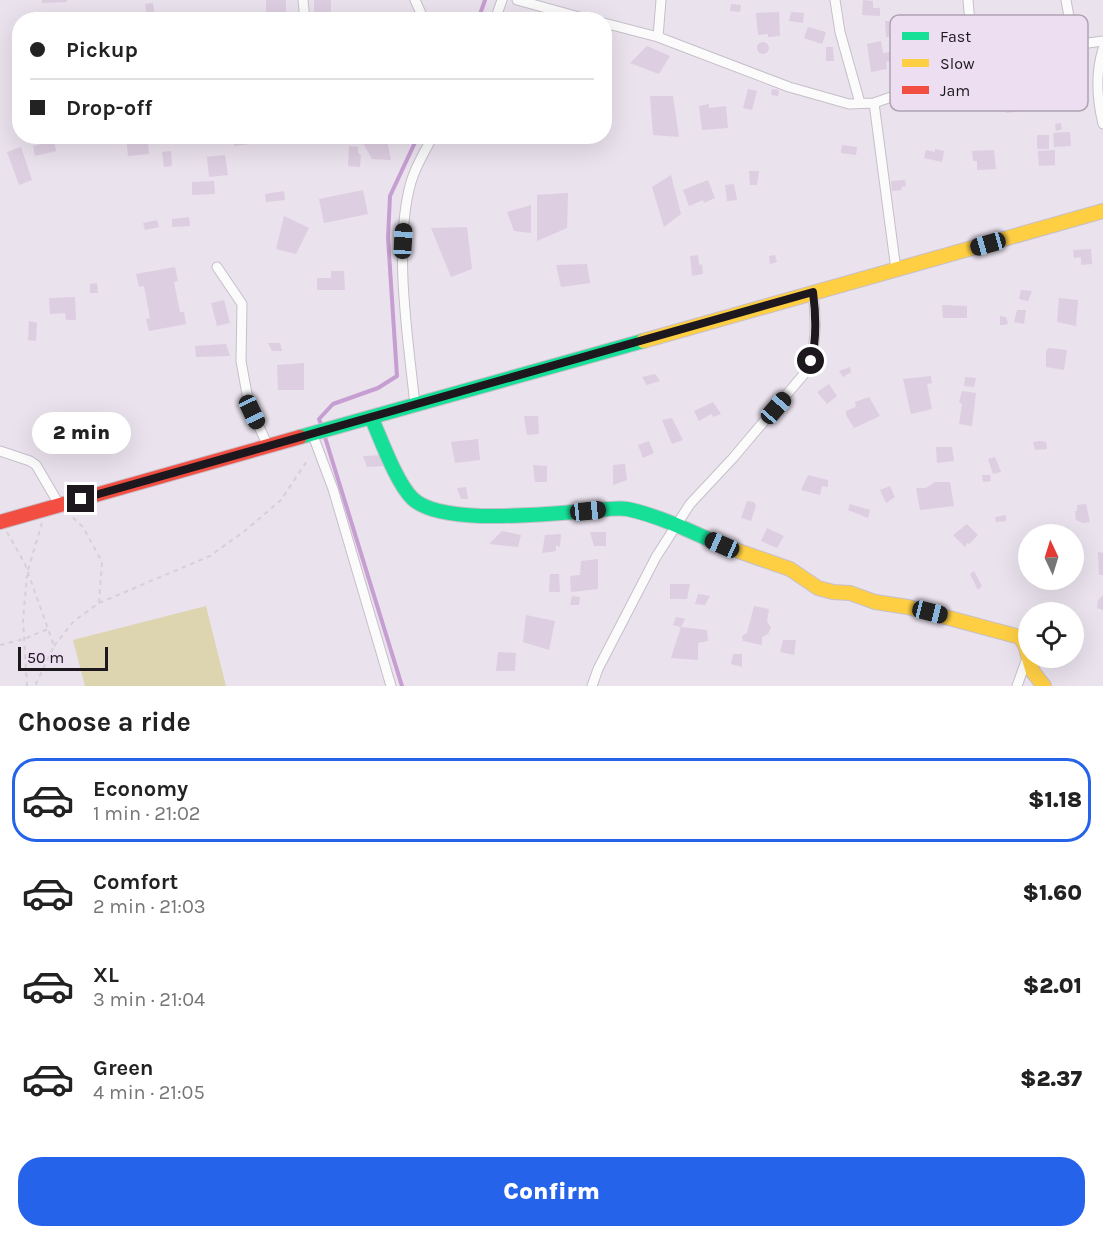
<!DOCTYPE html>
<html lang="en">
<head>
<meta charset="utf-8">
<style>
	body { margin:0; font-family:Karla,sans-serif; background:#f2f2f2; color:#222; height:100vh; display:flex; flex-direction:column; font-size:22px; white-space:nowrap }
	* { box-sizing:border-box; margin:0 }
	p { font-size:20px; color:#767676 }
	.icon { flex:none; width:33px; height:33px; fill:none; stroke:currentColor; stroke-width:2; stroke-linecap:round; stroke-linejoin:round }
	.map { position:relative; height:686px; overflow:hidden }
	.sheet { display:flex; flex-direction:column; background:#fff; flex:1 }
	.sheet>* { flex:none }
	.top-card { position:absolute; left:12px; top:12px; width:600px; height:132px; border-radius:24px; box-shadow:0 6px 24px #0002; display:grid; align-content:center; height:132px; padding:0 18px; background:#fff }
	.needle { width:39px; rotate:356deg }
	.controls { position:absolute; left:1018px; top:524px; display:grid; gap:12px }
	.controls a { display:grid; place-items:center; width:66px; height:66px; border-radius:50%; background:#fff; box-shadow:0 6px 24px #0002; font-size:30px }
	.scale { position:absolute; left:18px; bottom:15px; width:90px; box-sizing:border-box; padding-left:6px; border:3px solid #1d181e; border-top:0; font-size:16px; line-height:21px; white-space:nowrap; color:#1d181e; -webkit-text-stroke:4px #eddef1; paint-order:stroke }
	.end { position:absolute; width:27px; height:27px; margin:-14px; border:8px solid #1d181e; background:#fff; box-shadow:0 0 0 3px #fff }
	.from { border-radius:50% }
	.bubble { position:absolute; height:42px; border-radius:21px; background:#fff; box-shadow:0 6px 24px #0002; font-size:20px; font-weight:800; line-height:42px; text-align:center }
	.car { position:absolute; width:18px; height:36px; margin:-18px -9px; border-radius:8px; box-shadow:0 0 4px 2px #0007; background:linear-gradient(#222 24%,#8ab4d8 0 40%,#222 0 76%,#8ab4d8 0 86%,#222 0) }
	.top-card b { display:flex; align-items:center; gap:21px; height:57px; font-size:22px }
	.top-card b+b { border-top:2px solid #e0e0e0 }
	.top-card i { width:15px; height:15px; background:#222 }
	ul { padding:0; list-style:none }
	li { display:flex; align-items:center; gap:18px; height:84px; margin:0 12px 9px; padding:0 6px; border:3px solid transparent; border-radius:24px }
	li div { flex:1 }
	li b { display:block; font-size:22px }
	li em { font-style:normal; font-weight:800 }
	li.active { border-color:#2563eb }
	li>.icon { width:54px; height:54px; stroke-width:1.5 }
	h2 { padding:0 18px; font-size:27px; line-height:72px }
	.button { display:flex; gap:12px; margin-top:auto; padding:12px 18px }
	.button a { flex:1; height:69px; border-radius:24px; background:#2563eb; color:#fff; font-size:24px; font-weight:800; line-height:69px; text-align:center }
	.map>svg:first-child { display:block }
	.green { fill:#ddd5af }
	.lines { fill:none; stroke-linecap:round; stroke-linejoin:round }
	.stream { stroke:#c69ed1; stroke-width:4 }
	.building { fill:#ddcee1 }
	.street-casing { stroke:#c6bfc8; stroke-width:11 }
	.fast-casing { stroke:#c6bfc8; stroke-width:16 }
	.slow-casing { stroke:#c6bfc8; stroke-width:16 }
	.jam-casing { stroke:#c6bfc8; stroke-width:16 }
	.path { stroke:#d4d2d4; stroke-width:2; stroke-dasharray:4.5 4.5; stroke-linecap:butt }
	.street { stroke:#fcfbfc; stroke-width:9 }
	.fast { stroke:#16e098; stroke-width:14 }
	.slow { stroke:#ffcf43; stroke-width:14 }
	.jam { stroke:#f24e42; stroke-width:14 }
	.route { stroke:#1d181e; stroke-width:8 }
	.key { fill:#eddef1; stroke:#afa3b2; stroke-width:1.5 }
	.key-label { font-size:16px; fill:#1d181e }
</style>
</head>
<body>
<div class="map">
<svg width="1103" height="686" viewBox="0 0 1103 686">
	<rect width="100%" height="100%" fill="#eae2ed"/>
	<path class="green" d="M 206,606 L 226,686 L 85,686 L 73,640 Z"/>
	<g class="lines">
		<path class="stream" d="M 478,20 L 485,0
			M 322,427 L 319,419 L 333,404 L 378,388 L 397,376 L 388,238 L 390,196 L 418,136
			M 324,434 L 402,686"/>
	</g>
	<path class="building" d="M 42,0 L 67,0 L 67,2 L 42,3 Z
		M 266,0 L 286,0 L 286,17 L 266,17 Z
		M 314,0 L 331,0 L 331,14 L 314,14 Z
		M 863,0 L 873,1 L 873,8 L 880,8 L 880,16 L 862,15 Z
		M 153,3 L 155,17 L 147,18 L 145,4 Z
		M 731,4 L 741,5 L 740,12 L 730,11 Z
		M 779,12 L 780,36 L 768,37 L 768,34 L 758,35 L 756,13 Z
		M 791,12 L 804,13 L 803,23 L 789,21 Z
		M 885,21 L 894,21 L 895,36 L 886,37 Z
		M 808,27 L 826,32 L 822,44 L 804,38 Z
		M 881,41 L 883,53 L 890,52 L 892,61 L 886,62 L 887,69 L 871,72 L 867,44 Z
		M757 48a6 6 0 1 1 12 0a6 6 0 1 1-12 0Z
		M 647,46 L 670,56 L 659,74 L 630,63 Z
		M 826,47 L 833,47 L 834,61 L 826,61 Z
		M 748,89 L 757,91 L 752,110 L 743,108 Z
		M 772,89 L 779,90 L 778,96 L 771,95 Z
		M 650,96 L 673,96 L 679,137 L 653,135 Z
		M 709,104 L 709,108 L 726,106 L 728,128 L 702,130 L 699,106 Z
		M 1006,106 L 1015,106 L 1015,112 L 1006,113 Z
		M 1061,123 L 1062,129 L 1056,131 L 1055,124 Z
		M 1070,132 L 1071,146 L 1054,147 L 1053,133 Z
		M 1037,135 L 1049,135 L 1049,149 L 1037,149 Z
		M 126,136 L 147,136 L 149,154 L 128,156 Z
		M 233,136 L 250,136 L 251,144 L 234,146 Z
		M 359,136 L 386,136 L 391,160 L 372,159 Z
		M 54,141 L 56,151 L 35,156 L 33,146 Z
		M 842,145 L 857,147 L 856,155 L 841,153 Z
		M 349,146 L 358,147 L 358,153 L 361,155 L 360,167 L 348,166 Z
		M 21,147 L 32,180 L 19,185 L 7,152 Z
		M 935,149 L 944,151 L 942,162 L 924,158 L 926,150 L 935,152 Z
		M 994,150 L 996,169 L 977,170 L 977,161 L 973,161 L 972,151 Z
		M 1055,150 L 1055,165 L 1039,166 L 1038,151 Z
		M 171,151 L 172,166 L 164,167 L 162,152 Z
		M 225,155 L 228,175 L 209,177 L 207,157 Z
		M 749,171 L 759,171 L 757,185 L 750,185 Z
		M 671,175 L 681,214 L 664,227 L 652,187 Z
		M 708,180 L 715,198 L 704,203 L 703,200 L 689,206 L 683,190 Z
		M 905,180 L 906,186 L 901,187 L 902,190 L 892,191 L 891,181 Z
		M 214,181 L 215,194 L 192,195 L 192,182 Z
		M 734,184 L 737,200 L 727,201 L 725,185 Z
		M 363,190 L 368,214 L 324,223 L 319,199 Z
		M 284,191 L 285,200 L 266,202 L 265,194 Z
		M 568,193 L 567,228 L 537,241 L 537,195 Z
		M 531,205 L 531,233 L 514,231 L 507,212 Z
		M 284,216 L 309,228 L 296,254 L 276,249 Z
		M 189,217 L 190,226 L 172,227 L 172,219 Z
		M 157,220 L 159,227 L 145,230 L 143,223 Z
		M 467,227 L 472,269 L 451,277 L 431,228 Z
		M 1091,249 L 1092,264 L 1081,265 L 1081,257 L 1074,258 L 1073,250 Z
		M 698,255 L 699,265 L 702,264 L 703,274 L 692,276 L 690,256 Z
		M 775,255 L 777,262 L 770,264 L 769,256 Z
		M 587,264 L 590,283 L 561,287 L 556,265 Z
		M 175,267 L 178,281 L 174,282 L 180,312 L 184,312 L 186,324 L 149,331 L 146,319 L 150,318 L 144,286 L 139,287 L 136,274 Z
		M 331,271 L 344,271 L 345,290 L 317,290 L 317,278 L 331,278 Z
		M 97,283 L 98,293 L 90,293 L 90,284 Z
		M 1021,290 L 1032,291 L 1028,301 L 1019,299 Z
		M 75,297 L 76,320 L 66,320 L 65,313 L 50,314 L 49,298 Z
		M 1059,298 L 1078,300 L 1076,326 L 1057,322 Z
		M 224,300 L 230,323 L 217,326 L 211,303 Z
		M 942,305 L 967,306 L 967,318 L 943,318 Z
		M 1017,310 L 1026,310 L 1024,324 L 1014,322 Z
		M 1000,316 L 1006,317 L 1008,323 L 1006,325 L 1000,325 Z
		M 29,321 L 37,323 L 36,341 L 28,340 Z
		M 268,343 L 280,343 L 282,351 L 272,351 Z
		M 226,344 L 230,356 L 196,357 L 195,346 Z
		M 1049,348 L 1067,350 L 1064,370 L 1046,367 L 1046,351 Z
		M 304,363 L 304,390 L 278,390 L 277,365 Z
		M 850,367 L 851,372 L 843,377 L 839,371 Z
		M 655,374 L 660,381 L 647,385 L 642,377 Z
		M 931,376 L 932,383 L 927,384 L 932,409 L 911,414 L 903,379 Z
		M 965,377 L 976,378 L 974,387 L 964,386 Z
		M 829,384 L 837,396 L 827,404 L 817,392 Z
		M 962,391 L 976,393 L 972,426 L 959,424 L 962,404 L 959,402 Z
		M 869,397 L 880,416 L 854,428 L 846,415 L 846,411 L 856,407 L 855,402 Z
		M 713,402 L 721,414 L 713,417 L 711,414 L 699,421 L 694,411 Z
		M 524,416 L 538,416 L 539,434 L 527,435 Z
		M 672,418 L 683,440 L 672,444 L 662,420 Z
		M 478,439 L 480,460 L 455,463 L 451,442 Z
		M 649,441 L 654,453 L 643,458 L 638,445 Z
		M 1040,441 L 1046,442 L 1047,449 L 1035,450 L 1033,442 Z
		M 936,447 L 952,447 L 954,461 L 937,463 Z
		M 385,455 L 385,466 L 367,467 L 363,456 Z
		M 995,457 L 1001,472 L 993,474 L 988,459 Z
		M 625,464 L 627,480 L 613,485 L 613,465 Z
		M 533,465 L 547,466 L 547,482 L 535,482 Z
		M 808,475 L 828,480 L 828,487 L 822,486 L 820,495 L 801,490 Z
		M 982,475 L 990,475 L 991,481 L 983,482 Z
		M 935,482 L 950,482 L 954,506 L 920,510 L 916,488 L 926,488 Z
		M 890,486 L 895,497 L 886,503 L 880,490 Z
		M 466,487 L 468,499 L 461,499 L 457,488 Z
		M 747,501 L 754,502 L 756,506 L 751,521 L 741,518 Z
		M 850,504 L 870,510 L 868,518 L 848,510 Z
		M 1086,504 L 1090,522 L 1083,523 L 1076,520 L 1075,511 L 1077,511 L 1077,505 Z
		M 1006,515 L 1006,521 L 996,522 L 995,517 Z
		M 967,524 L 978,535 L 969,544 L 967,543 L 965,547 L 953,535 Z
		M 767,528 L 784,536 L 777,548 L 761,541 Z
		M 502,531 L 521,535 L 518,547 L 489,544 Z
		M 590,532 L 606,532 L 606,546 L 594,546 Z
		M 561,534 L 560,547 L 556,545 L 556,551 L 542,553 L 545,535 Z
		M 1098,552 L 1103,553 L 1103,575 L 1099,575 Z
		M 598,559 L 598,589 L 571,592 L 570,576 L 580,575 L 581,561 Z
		M 974,571 L 982,586 L 978,590 L 970,574 Z
		M 550,574 L 559,574 L 560,592 L 549,592 Z
		M 670,584 L 690,584 L 687,599 L 670,599 Z
		M 698,594 L 710,596 L 705,605 L 695,604 Z
		M 1103,595 L 1103,610 L 1097,608 L 1098,600 Z
		M 572,596 L 580,597 L 579,605 L 570,605 Z
		M 754,606 L 769,609 L 767,622 L 771,627 L 768,634 L 762,637 L 762,645 L 743,641 L 742,636 L 747,633 Z
		M 526,615 L 555,621 L 549,650 L 523,642 Z
		M 676,617 L 685,619 L 681,627 L 673,625 Z
		M 681,627 L 707,630 L 708,641 L 698,643 L 698,660 L 671,658 Z
		M 783,640 L 796,640 L 794,655 L 780,652 Z
		M 498,652 L 516,653 L 515,671 L 496,671 Z
		M 733,654 L 742,654 L 742,667 L 731,664 Z"/>
	<g class="lines">
		<defs>
			<path id="street" d="M 303,0 L 305,20
				M 415,0 L 424,20
				M 517,0 L 590,20
				M 835,0 L 840,32 L 860,103
				M 968,0 L 974,68
				M 1066,0 L 1074,45
				M 495,20 L 502,0
				M 604,23 L 658,37 L 789,87 L 849,104 L 874,103 L 974,68 L 1074,45 L 1103,41
				M 658,37 L 661,0
				M 1103,49 C 1095,74 1097,99 1103,124
				M 874,103 L 896,270
				M 217,267 L 242,304 L 241,361 L 247,394 L 252,412 L 268,446
				M 415,405 C 408,338 393,246 411,182 C 416,165 425,151 433,136
				M 312,433 L 333,489 L 391,686
				M 0,451 L 30,461 L 36,465 L 60,506
				M 592,686 L 598,669 L 656,557 L 690,504 L 733,458 L 804,374 C 818,349 816,320 813,292
				M 1017,686 L 1027,658"/>
			<path id="fast" d="M 371,417 C 381,439 396,482 412,498 C 440,527 551,513 591,511 C 602,510 616,507 627,509 C 657,515 693,532 721,545
				M 300,437 L 643,341"/>
			<path id="slow" d="M 643,341 L 1103,211
				M 721,545 L 790,569 L 818,588 L 833,592 L 850,593 L 875,602 L 908,607 L 1020,637 L 1025,645 L 1033,672 L 1044,686"/>
			<path id="jam" d="M 0,522 L 300,437"/>
		</defs>
		<use href="#street" class="street-casing"/>
		<use href="#fast" class="fast-casing"/>
		<use href="#slow" class="slow-casing"/>
		<use href="#jam" class="jam-casing"/>
		<path class="path" d="M 7,532 L 25,564 L 54,646 L 35,686
			M 28,570 L 42,523
			M 99,603 L 210,556 L 246,530 L 281,500 L 309,458
			M 0,645 L 24,639 L 48,629
			M 54,646 L 74,621 L 99,603 L 102,562 L 83,527 L 70,515
			M 27,686 L 23,620 L 27,575"/>
		<use href="#street" class="street"/>
		<use href="#fast" class="fast"/>
		<use href="#slow" class="slow"/>
		<use href="#jam" class="jam"/>
	</g>
	<g class="lines">
		<path class="route" d="M 81,499 L 813,292 C 816,315 817,339 811,361"/>
	</g>
	<rect x="890" y="15" width="198" height="96" rx="9" class="key"/>
	<rect x="902" y="32" width="27" height="8" fill="#16e098"/>
	<rect x="902" y="59" width="27" height="8" fill="#ffcf43"/>
	<rect x="902" y="86" width="27" height="8" fill="#f24e42"/>
	<g class="key-label">
		<text x="940" y="42">Fast</text>
		<text x="940" y="69">Slow</text>
		<text x="940" y="96">Jam</text>
	</g>
</svg>
<div class="controls">
<a><svg class="needle" viewBox="-14 -14 28 28"><path d="M0-13l5 13h-10z" fill="#e53935"/><path d="M0 13l5-13h-10z" fill="#767676"/></svg></a>
<a><svg class="icon" aria-label="locate" viewBox="0 0 24 24"><circle cx="12" cy="12" r="6"/><path d="M12 2v4M12 18v4M2 12h4M18 12h4"/></svg></a>
</div>
<div class="scale">50 m</div>
<i class="end from" style="left:811px;top:361px"></i>
<i class="end" style="left:81px;top:499px"></i>
<div class="bubble" style="left:32px;top:412px;width:99px">2 min</div>
<i class="car" style="left:403px;top:241px;rotate:3deg"></i>
<i class="car" style="left:988px;top:244px;rotate:254deg"></i>
<i class="car" style="left:776px;top:408px;rotate:41deg"></i>
<i class="car" style="left:252px;top:412px;rotate:155deg"></i>
<i class="car" style="left:588px;top:511px;rotate:84deg"></i>
<i class="car" style="left:722px;top:545px;rotate:294deg"></i>
<i class="car" style="left:930px;top:612px;rotate:104deg"></i>
<div class="top-card">
<b><i class="from"></i>Pickup</b>
<b><i></i>Drop-off</b>
</div>
</div>
<section class="sheet">
<h2>Choose a ride</h2>
<ul>
<li class="active"><svg class="icon" aria-label="car" viewBox="0 0 24 24"><path d="M5 17H2v-5l4-1 3-4h7l3 4 3 1v5h-3M9 17h6M6 11h13"/><circle cx="7" cy="17" r="2"/><circle cx="17" cy="17" r="2"/></svg><div><b>Economy</b><p>1 min · 21:02</p></div><em>$1.18</em></li>
<li><svg class="icon" aria-label="car" viewBox="0 0 24 24"><path d="M5 17H2v-5l4-1 3-4h7l3 4 3 1v5h-3M9 17h6M6 11h13"/><circle cx="7" cy="17" r="2"/><circle cx="17" cy="17" r="2"/></svg><div><b>Comfort</b><p>2 min · 21:03</p></div><em>$1.60</em></li>
<li><svg class="icon" aria-label="car" viewBox="0 0 24 24"><path d="M5 17H2v-5l4-1 3-4h7l3 4 3 1v5h-3M9 17h6M6 11h13"/><circle cx="7" cy="17" r="2"/><circle cx="17" cy="17" r="2"/></svg><div><b>XL</b><p>3 min · 21:04</p></div><em>$2.01</em></li>
<li><svg class="icon" aria-label="car" viewBox="0 0 24 24"><path d="M5 17H2v-5l4-1 3-4h7l3 4 3 1v5h-3M9 17h6M6 11h13"/><circle cx="7" cy="17" r="2"/><circle cx="17" cy="17" r="2"/></svg><div><b>Green</b><p>4 min · 21:05</p></div><em>$2.37</em></li>
</ul>
<div class="button"><a>Confirm</a></div>
</section>
</body>
</html>
